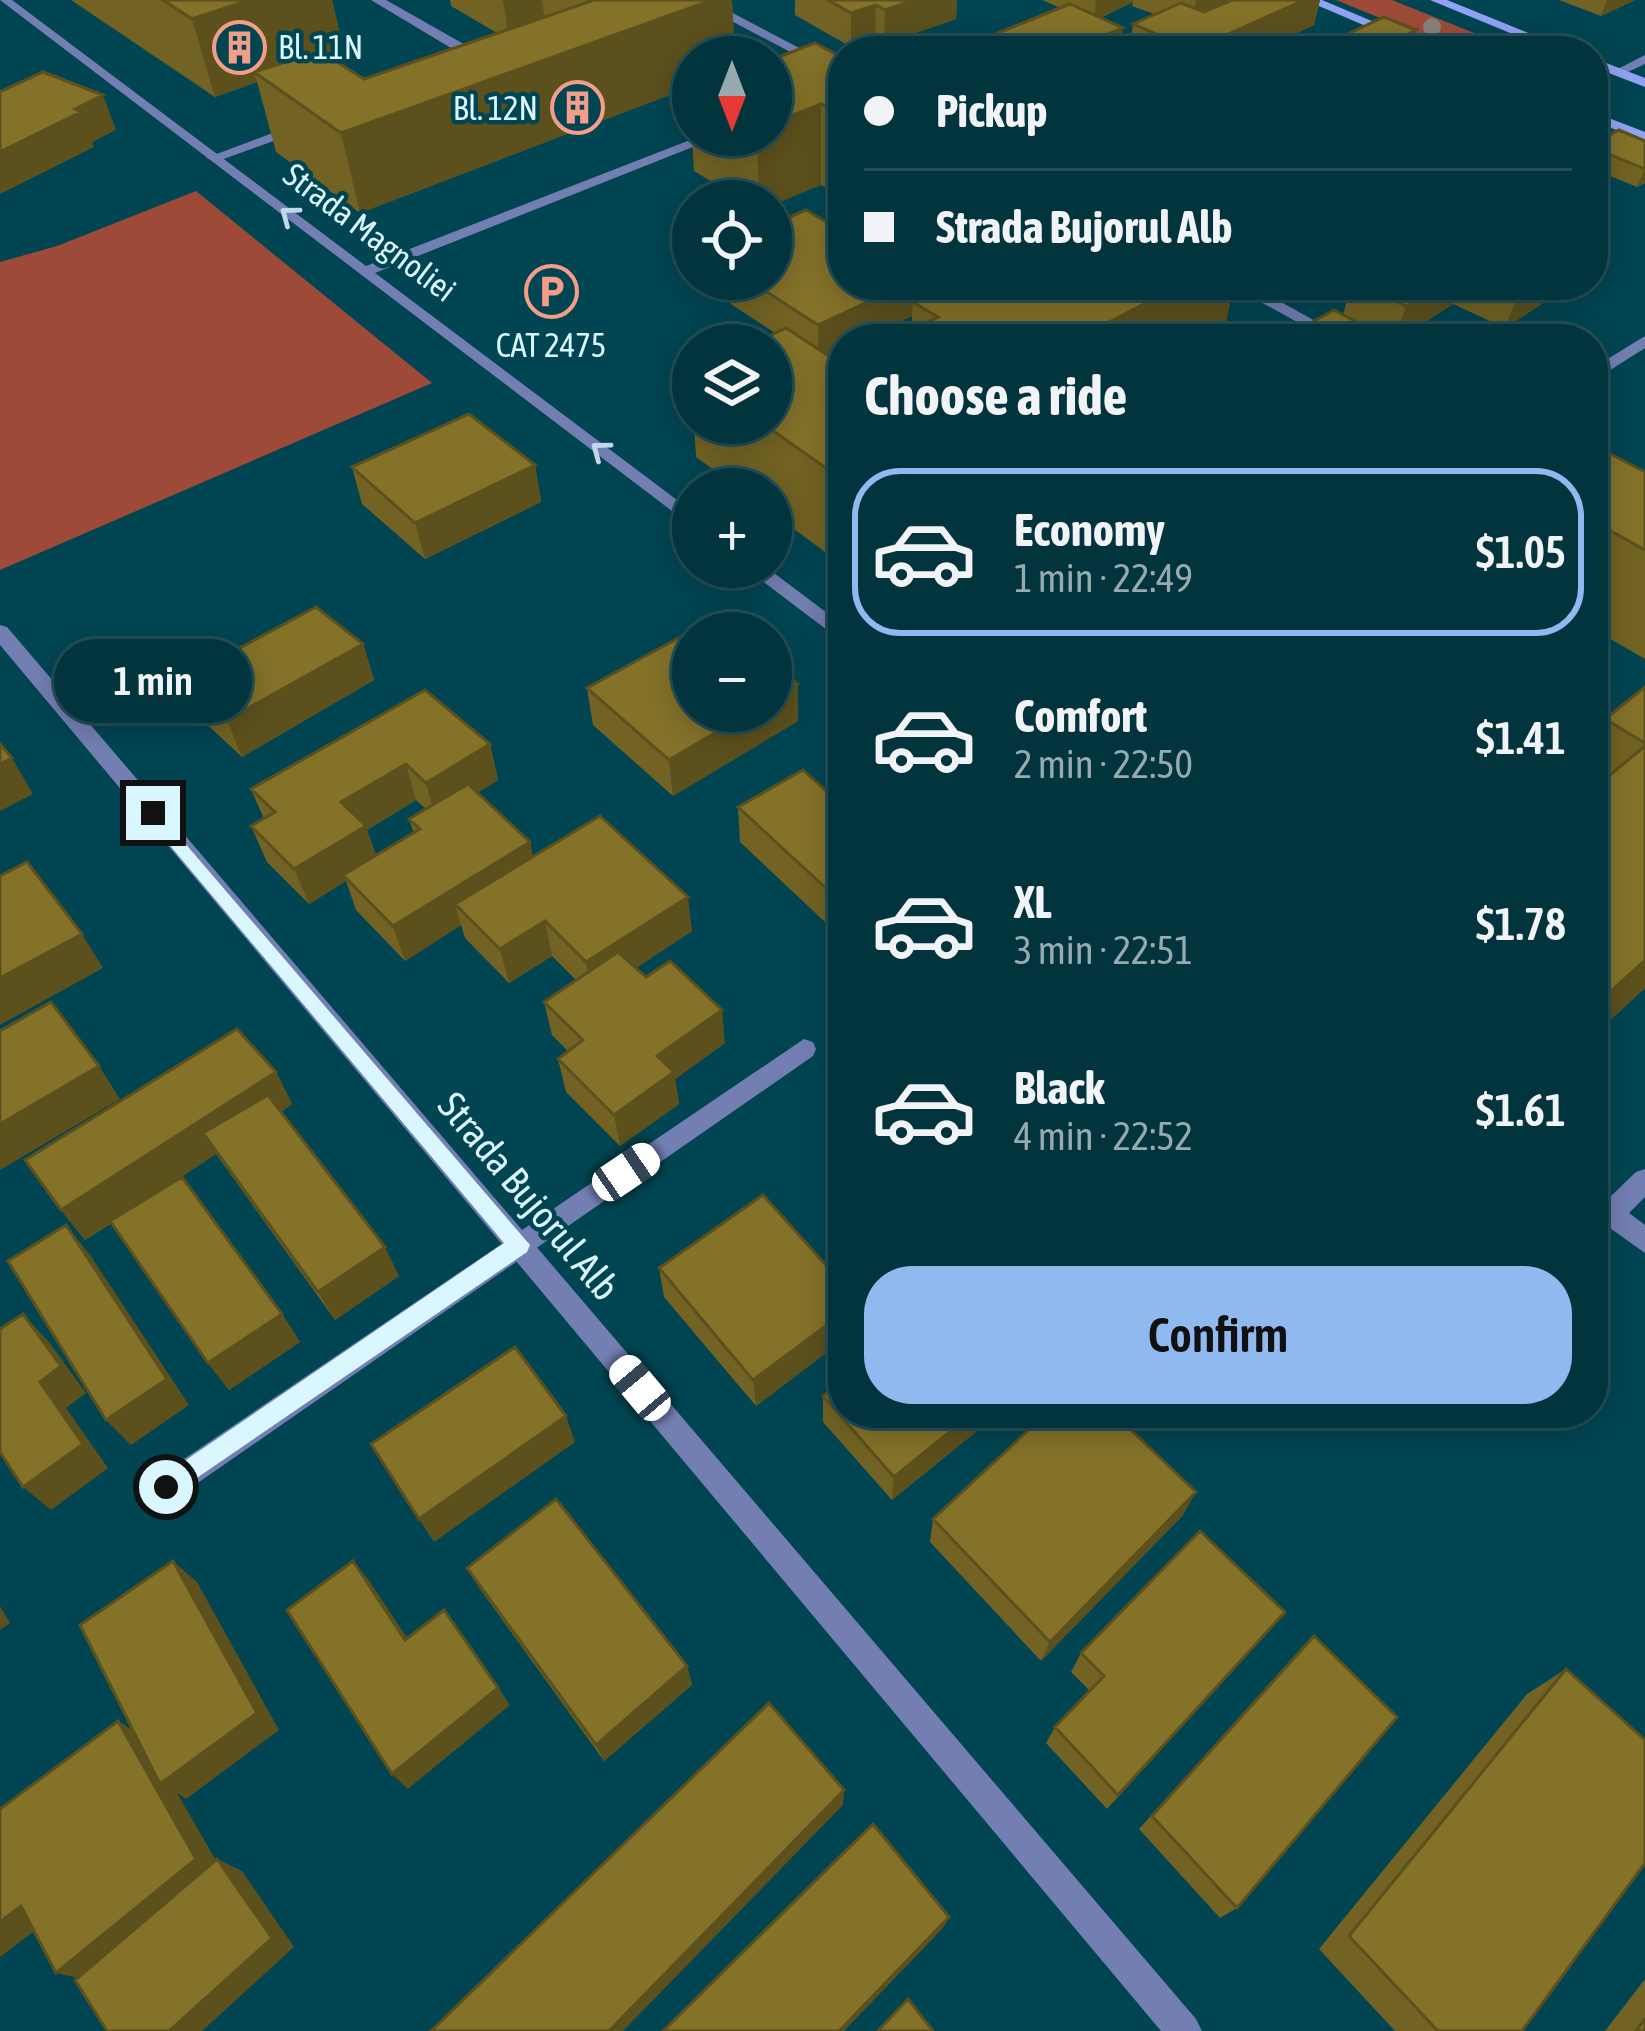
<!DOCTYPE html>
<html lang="en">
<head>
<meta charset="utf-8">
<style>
	body { margin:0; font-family:"Asap Condensed",sans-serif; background:#103f49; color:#f1f3f6; height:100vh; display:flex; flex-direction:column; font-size:45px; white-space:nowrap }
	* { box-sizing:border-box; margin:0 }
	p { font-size:39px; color:#96aab0 }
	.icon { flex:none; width:66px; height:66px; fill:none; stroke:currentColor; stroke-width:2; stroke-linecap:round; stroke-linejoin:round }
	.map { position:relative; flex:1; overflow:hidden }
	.drawer { position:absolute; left:828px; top:324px; width:780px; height:1104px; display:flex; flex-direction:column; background:#02343e; border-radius:48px; box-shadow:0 6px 30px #0003,0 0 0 3px #234f58 }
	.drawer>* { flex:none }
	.top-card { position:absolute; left:828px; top:36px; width:780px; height:264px; border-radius:48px; box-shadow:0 6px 30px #0003,0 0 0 3px #234f58; display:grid; align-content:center; height:264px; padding:0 36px; background:#02343e }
	.needle { width:78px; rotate:180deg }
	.buttons { position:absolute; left:672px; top:36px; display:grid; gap:24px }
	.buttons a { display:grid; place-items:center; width:120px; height:120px; border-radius:50%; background:#02343e; box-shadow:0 6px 30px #0003,0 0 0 3px #234f58; font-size:60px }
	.end { position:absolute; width:54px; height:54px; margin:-27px; border:15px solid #daf6fe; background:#111; box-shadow:0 0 0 6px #111 }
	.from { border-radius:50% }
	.bubble { position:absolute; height:84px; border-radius:42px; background:#02343e; box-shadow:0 6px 30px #0003,0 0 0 3px #234f58; font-size:39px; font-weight:600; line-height:84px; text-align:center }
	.car { position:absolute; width:36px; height:72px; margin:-36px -18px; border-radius:15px; box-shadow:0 0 9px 3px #0007; background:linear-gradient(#fff 24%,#345 0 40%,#fff 0 76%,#345 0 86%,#fff 0) }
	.top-card b { display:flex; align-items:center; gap:42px; height:114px; font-size:45px }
	.top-card b+b { border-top:3px solid #234f58 }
	.top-card i { width:30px; height:30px; background:#f1f3f6 }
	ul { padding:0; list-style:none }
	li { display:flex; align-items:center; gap:36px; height:168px; margin:0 24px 18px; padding:0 12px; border:6px solid transparent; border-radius:48px }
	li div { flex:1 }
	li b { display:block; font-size:45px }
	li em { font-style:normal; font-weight:600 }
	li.selected { border-color:#90b9f0 }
	li>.icon { width:108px; height:108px; stroke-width:1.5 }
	h2 { padding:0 36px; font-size:54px; line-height:144px }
	.action { display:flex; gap:24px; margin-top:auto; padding:24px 36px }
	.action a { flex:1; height:138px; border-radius:48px; background:#90b9f0; color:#111; font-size:48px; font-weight:600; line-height:138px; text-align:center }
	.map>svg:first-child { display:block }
	.green { fill:#9d4b38 }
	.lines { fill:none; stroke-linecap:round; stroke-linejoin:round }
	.service { fill:#737eb2; fill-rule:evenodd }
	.minor { fill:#737eb2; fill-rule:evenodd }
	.secondary { fill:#91a2f4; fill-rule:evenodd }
	.tree { fill:#89807c }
	.wall { fill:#726223; fill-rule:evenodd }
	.shaded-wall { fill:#5c501d }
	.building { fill:#847229; stroke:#5c501d; stroke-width:3 }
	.oneway { stroke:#c0d8eb }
	.route { fill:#daf6fe }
	.labels { text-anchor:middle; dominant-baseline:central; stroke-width:9; stroke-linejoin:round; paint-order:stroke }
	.far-poi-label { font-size:33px; fill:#daf6fe; stroke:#024552; text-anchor:start }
	.far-street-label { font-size:33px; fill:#daf6fe; stroke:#024552 }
	.street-label { font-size:39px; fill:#daf6fe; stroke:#024552 }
</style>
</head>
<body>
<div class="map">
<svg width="1645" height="2031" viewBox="0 0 1645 2031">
	<rect width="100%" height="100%" fill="#024552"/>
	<path class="green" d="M 1336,0 L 1392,0 L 1519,51 L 1461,51 Z
		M 196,191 L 432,383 L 0,570 L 0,262 L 57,246 Z"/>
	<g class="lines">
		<path class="service" d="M 371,0 L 386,0 L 476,51 L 482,61 L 475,68 L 465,68 L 466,57 Z
			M 302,122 L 307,123 L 307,129 L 218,161 L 206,158 Z
			M 804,1039 L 813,1042 L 816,1049 L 813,1056 L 176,1498 L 166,1502 L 156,1498 L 151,1488 L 156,1478 Z"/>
		<path class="minor" d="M 0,0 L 12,0 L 366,266 L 703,135 L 723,135 L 375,273 L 693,512 L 693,527 Z
			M 692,0 L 708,0 L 843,71 L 843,80 Z
			M 1645,55 L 1645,64 L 1619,76 L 1612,72 Z
			M 1230,285 L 1250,285 L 1348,339 L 1328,339 Z
			M 1645,336 L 1645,348 L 1593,381 L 1593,368 Z
			M 744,567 L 766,567 L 843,625 L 843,642 Z
			M 0,625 L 7,627 L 1196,2019 L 1202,2031 L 1161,2031 L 0,645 Z
			M 1645,1169 L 1645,1197 L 1629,1213 L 1645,1225 L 1645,1253 L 1593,1216 L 1593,1190 L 1609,1198 L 1636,1172 Z"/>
		<path class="secondary" d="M 1305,0 L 1322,0 L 1443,51 L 1424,51 Z
			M 1430,0 L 1447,0 L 1573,51 L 1554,51 Z
			M 1593,58 L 1645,78 L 1645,87 L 1593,67 Z
			M 1593,112 L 1645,132 L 1645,141 L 1593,121 Z"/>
	</g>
	<circle class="tree" cx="1432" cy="27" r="9"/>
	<path class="wall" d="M 71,0 L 332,0 L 344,51 L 329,57 L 364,79 L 497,33 L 451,6 L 450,0 L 732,0 L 735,57 L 693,57 L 693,86 L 360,213 L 276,152 L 257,82 L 215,97 Z
		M 795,0 L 957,0 L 956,19 L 884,44 L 875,38 L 851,47 L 795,15 Z
		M 1042,0 L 1320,0 L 1314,25 L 1259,51 L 1129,51 L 1133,24 L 1154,14 L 1132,6 L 1133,2 L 1100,18 L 1119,51 L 958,51 L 958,49 L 1061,8 Z
		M 1559,0 L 1635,0 L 1601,16 Z
		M 843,58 L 843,197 L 821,185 L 771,201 L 743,201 L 694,171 L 689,91 L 693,90 L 693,135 L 771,135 Z
		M 1645,141 L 1645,183 L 1637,187 L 1593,169 L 1593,144 Z
		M 708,279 L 771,279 L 843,285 L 919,285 L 918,299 L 1223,337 L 912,330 L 912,316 L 843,339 L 843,350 L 829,357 L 825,552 L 771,512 L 771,489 L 740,489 L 696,457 L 694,423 L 771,423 L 775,333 L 708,289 Z
		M 1351,285 L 1552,285 L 1546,301 L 1505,328 L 1453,304 L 1399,339 L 1282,339 L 1343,315 Z
		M 693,371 L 693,414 L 690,372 Z
		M 1593,445 L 1645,472 L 1645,659 L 1593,629 Z
		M 535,465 L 541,502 L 425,559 L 362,504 L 352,467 Z
		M 363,644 L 374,680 L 242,757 L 198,716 L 182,679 Z
		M 1645,687 L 1645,988 L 1593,1036 L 1593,741 L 1605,719 Z
		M 587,688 L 798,721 L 673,796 L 593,725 Z
		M 490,744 L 498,780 L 477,793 L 533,857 L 692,931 L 636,968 L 725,1043 L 675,1079 L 679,1104 L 620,1146 L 566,1092 L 558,1059 L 568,1051 L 552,1035 L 544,1002 L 576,980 L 552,956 L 509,983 L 465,938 L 461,925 L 405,961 L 356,910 L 346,881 L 309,904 L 267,862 L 251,826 L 264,819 L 251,789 ZM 416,800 L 426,809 L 409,819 L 414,833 L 376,855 L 367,830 Z
		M 843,806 L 843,939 L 740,842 L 738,807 Z
		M 276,1072 L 292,1104 L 281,1112 L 399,1276 L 335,1320 L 216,1154 L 175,1181 L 282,1314 L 300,1342 L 229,1390 L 208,1363 L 112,1223 L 85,1240 L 61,1210 Z
		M 659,1268 L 843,1284 L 843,1340 L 756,1406 L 664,1297 Z
		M 823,1396 L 999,1413 L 892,1500 L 823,1422 Z
		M 1183,1515 L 1041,1661 L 930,1542 L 933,1519 Z
		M 467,1568 L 687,1666 L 692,1685 L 604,1761 L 480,1589 Z
		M 1268,1632 L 1107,1809 L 1046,1743 L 1055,1727 L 1090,1691 L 1071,1672 L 1081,1653 Z
		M 1295,1655 L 1237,1908 L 1220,1918 L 1139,1829 Z
		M 1566,1669 L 1522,2031 L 1395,2031 L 1319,1949 L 1527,1694 Z
		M 1645,1979 L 1645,2031 L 1605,2031 Z"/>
	<path class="shaded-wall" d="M 249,0 L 332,0 L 344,51 L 265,79 L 254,72 L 257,82 L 215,97 L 192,19 Z
		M 503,0 L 542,0 L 546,28 L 509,40 Z
		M 712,0 L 732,0 L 735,57 L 693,57 L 693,86 L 360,213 L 341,133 Z
		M 915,0 L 957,0 L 956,19 L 884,44 L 885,10 Z
		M 1096,0 L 1133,0 L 1133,2 L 1094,21 Z
		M 1196,0 L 1250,0 L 1191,29 Z
		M 1304,0 L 1320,0 L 1314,25 L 1259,51 L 1193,51 Z
		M 1607,0 L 1635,0 L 1601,16 Z
		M 876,5 L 875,38 L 851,47 L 851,13 Z
		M 1123,28 L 1119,51 L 1066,51 Z
		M 1416,30 L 1410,51 L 1373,51 Z
		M 103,95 L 116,130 L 92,142 L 94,147 L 0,194 L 0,152 L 75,109 Z
		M 821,104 L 821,185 L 771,206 L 771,201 L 759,201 L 757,135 L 771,135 L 771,124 Z
		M 1603,124 L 1596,142 L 1593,143 L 1593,129 Z
		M 1645,169 L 1645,183 L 1637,187 Z
		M 904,285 L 919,285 L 918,304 L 913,302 L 912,316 L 866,339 L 843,339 L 843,350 L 818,362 L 818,325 Z
		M 1181,285 L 1234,285 L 1223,337 L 1219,339 L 1076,339 Z
		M 1438,285 L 1459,285 L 1453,304 L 1399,339 L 1395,339 L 1406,306 Z
		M 1529,285 L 1552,285 L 1546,301 L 1505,328 L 1519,292 Z
		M 843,459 L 843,543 L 825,552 L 826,468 Z
		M 535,465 L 541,502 L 425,559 L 415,523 Z
		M 363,644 L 374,680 L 242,757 L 227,720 Z
		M 798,684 L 798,721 L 673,796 L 669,760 L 752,711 L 771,711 L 771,700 Z
		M 490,744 L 498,780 L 436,819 L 426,783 Z
		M 12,758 L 33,794 L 0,811 L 0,764 Z
		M 406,764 L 416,800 L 367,830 L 378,862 L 343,875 L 346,881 L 309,904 L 294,869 L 341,802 Z
		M 530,842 L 537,877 L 455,904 L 461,925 L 405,961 L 393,926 Z
		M 688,897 L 692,931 L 593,996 L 586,962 Z
		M 545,921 L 552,956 L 509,983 L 500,949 Z
		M 82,934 L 103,968 L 0,1025 L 0,978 Z
		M 1645,960 L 1645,988 L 1593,1036 L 1593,1009 L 1596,1005 Z
		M 722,1010 L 725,1043 L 675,1079 L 679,1104 L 620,1146 L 614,1115 L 657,1056 Z
		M 99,1066 L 120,1099 L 0,1170 L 0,1124 Z
		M 276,1072 L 292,1104 L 218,1153 L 203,1133 L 216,1154 L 85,1240 L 61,1210 Z
		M 66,1225 L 90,1255 L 189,1405 L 131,1445 L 106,1420 Z
		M 385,1247 L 399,1276 L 335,1320 L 318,1292 Z
		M 843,1313 L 843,1340 L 756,1406 L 753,1380 Z
		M 23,1314 L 49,1342 L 86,1393 L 66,1408 L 108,1468 L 51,1510 L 23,1487 L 40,1382 Z
		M 282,1314 L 300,1342 L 229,1390 L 208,1363 Z
		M 973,1413 L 999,1413 L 892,1500 L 894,1477 Z
		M 566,1416 L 575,1442 L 434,1542 L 419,1519 Z
		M 1196,1492 L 1183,1515 L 1041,1661 L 1050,1642 Z
		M 173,1561 L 197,1582 L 279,1730 L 186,1799 L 177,1793 L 222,1871 L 87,1980 L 56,1973 L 118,1721 L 145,1738 Z
		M 353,1561 L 370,1582 L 421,1659 L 405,1640 Z
		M 0,1606 L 10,1623 L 0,1630 Z
		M 444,1610 L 510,1705 L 408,1789 L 392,1774 Z
		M 687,1666 L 692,1685 L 604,1761 L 596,1745 Z
		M 844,1790 L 843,1805 L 623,2031 L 609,2031 Z
		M 217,1859 L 242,1871 L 294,1947 L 202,2031 L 169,2031 Z
		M 21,1906 L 54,1916 L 0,1957 L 0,1922 Z
		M 949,1917 L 944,1927 L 844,2031 L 839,2031 Z"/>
	<path class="building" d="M 163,0 L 249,0 L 192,19 Z
		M 594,0 L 712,0 L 341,133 L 254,72 L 320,51 L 364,79 Z
		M 828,0 L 915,0 L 885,10 L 876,5 L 851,13 Z
		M 1232,0 L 1304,0 L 1193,50 L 1133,24 L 1181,3 L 1204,12 Z
		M 1070,4 L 1123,28 L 1066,51 L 963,51 L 958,49 Z
		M 1384,17 L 1416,30 L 1373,51 L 1312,51 Z
		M 815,43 L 843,58 L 843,116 L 821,104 L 771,124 L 771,60 Z
		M 1441,44 L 1459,51 L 1427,51 Z
		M 43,72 L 103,95 L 75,109 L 81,112 L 0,152 L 0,92 Z
		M 1619,130 L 1645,141 L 1645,169 L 1593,148 L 1593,144 Z
		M 806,210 L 843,232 L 843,285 L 904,285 L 818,325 L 747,279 L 771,279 L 771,225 Z
		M 948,285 L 1181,285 L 1076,339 L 893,339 L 938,317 L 913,302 Z
		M 1362,285 L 1438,285 L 1406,306 Z
		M 1503,285 L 1529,285 L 1519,292 Z
		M 1334,310 L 1389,339 L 1282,339 Z
		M 786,328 L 841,364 L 843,363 L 843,459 L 826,468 L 762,423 L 771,423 L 771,345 L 749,345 Z
		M 469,414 L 535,465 L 415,523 L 352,467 Z
		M 1593,445 L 1645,472 L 1645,550 L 1593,521 Z
		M 316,607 L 363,644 L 227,720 L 182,679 Z
		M 715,618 L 734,633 L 693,633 L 693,711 L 752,711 L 669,760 L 587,688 Z
		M 771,663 L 798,684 L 771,700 Z
		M 1645,687 L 1645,743 L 1605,719 Z
		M 425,690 L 490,744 L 426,783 L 406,764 L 341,802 L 366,826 L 294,869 L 251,826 L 275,812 L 251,789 Z
		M 0,744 L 12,758 L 0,764 Z
		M 1645,746 L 1645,960 L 1596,1005 L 1593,1002 L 1593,789 Z
		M 803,770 L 843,806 L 843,904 L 738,807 Z
		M 468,784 L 530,842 L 393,926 L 343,875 L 420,829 L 409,819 Z
		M 600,816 L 688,897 L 586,962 L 545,921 L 500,949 L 455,904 Z
		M 27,862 L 82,934 L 0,978 L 0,876 Z
		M 618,952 L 646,977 L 670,961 L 722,1010 L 657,1056 L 674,1072 L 614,1115 L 558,1059 L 583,1040 L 544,1002 Z
		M 51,1002 L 99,1066 L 0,1124 L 0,1031 Z
		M 237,1029 L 276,1072 L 61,1210 L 25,1160 Z
		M 268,1095 L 385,1247 L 318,1292 L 203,1133 Z
		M 182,1177 L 282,1314 L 208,1363 L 110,1221 Z
		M 763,1195 L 843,1284 L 843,1313 L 753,1380 L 659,1268 Z
		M 66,1225 L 167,1379 L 106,1420 L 8,1261 Z
		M 23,1314 L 61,1366 L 40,1382 L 83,1444 L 23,1487 L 0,1452 L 0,1329 Z
		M 515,1347 L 566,1416 L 419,1519 L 371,1444 Z
		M 843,1381 L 843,1413 L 973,1413 L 894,1477 L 823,1396 Z
		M 1047,1413 L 1113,1413 L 1196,1492 L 1050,1642 L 933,1519 Z
		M 556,1499 L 687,1666 L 596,1745 L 467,1568 Z
		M 1200,1531 L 1285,1612 L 1118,1795 L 1055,1727 L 1104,1676 L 1081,1653 Z
		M 173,1561 L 257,1713 L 160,1784 L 80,1625 Z
		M 353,1561 L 405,1640 L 444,1610 L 498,1688 L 392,1774 L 287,1610 Z
		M 1314,1636 L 1397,1717 L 1237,1908 L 1152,1816 Z
		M 1566,1669 L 1645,1740 L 1645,1863 L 1522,2031 L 1438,2031 L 1349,1936 Z
		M 769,1703 L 844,1790 L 609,2031 L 431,2031 Z
		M 118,1721 L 196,1859 L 56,1973 L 21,1906 L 0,1922 L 0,1809 Z
		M 873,1824 L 949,1917 L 839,2031 L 663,2031 Z
		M 217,1859 L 272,1938 L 169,2031 L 107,2031 L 75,1980 Z
		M 908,1999 L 933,2031 L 878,2031 Z
		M 1645,2019 L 1645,2031 L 1636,2031 Z"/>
	<defs><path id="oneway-chevron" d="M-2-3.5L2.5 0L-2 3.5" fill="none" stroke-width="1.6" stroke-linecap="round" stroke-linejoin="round" transform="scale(3)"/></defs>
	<g class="oneway">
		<use href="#oneway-chevron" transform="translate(289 215) rotate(-143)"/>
		<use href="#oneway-chevron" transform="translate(600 450) rotate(-143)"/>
	</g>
	<path class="route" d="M 153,806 L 530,1245 L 527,1252 L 166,1499 L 154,1487 L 158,1479 L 504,1243 L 146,817 L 144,813 Z"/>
	<defs>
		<symbol id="building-ring" viewBox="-11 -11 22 22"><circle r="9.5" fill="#024552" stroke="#f49e89" stroke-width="1.5"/><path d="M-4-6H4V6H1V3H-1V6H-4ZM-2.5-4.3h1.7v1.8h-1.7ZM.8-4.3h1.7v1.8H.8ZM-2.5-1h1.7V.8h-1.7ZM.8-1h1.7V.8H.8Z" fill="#f49e89"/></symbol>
		<symbol id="parking-ring" viewBox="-11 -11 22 22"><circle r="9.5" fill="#024552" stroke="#f49e89" stroke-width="1.5"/><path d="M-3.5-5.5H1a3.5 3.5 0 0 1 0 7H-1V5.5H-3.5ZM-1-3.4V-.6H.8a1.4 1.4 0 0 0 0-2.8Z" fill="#f49e89"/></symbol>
	</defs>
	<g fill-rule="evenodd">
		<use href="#building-ring" x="210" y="18" width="59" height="59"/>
		<use href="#building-ring" x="548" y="78" width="59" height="59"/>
		<use href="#parking-ring" x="522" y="262" width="59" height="59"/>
	</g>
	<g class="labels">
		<g class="far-poi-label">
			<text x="278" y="47">Bl. 11N</text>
			<text x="538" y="108" text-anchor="end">Bl. 12N</text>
			<text x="551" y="345" text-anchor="middle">CAT 2475</text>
		</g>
		<g class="far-street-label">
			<text transform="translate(370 232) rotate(37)">Strada Magnoliei</text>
		</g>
		<g class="street-label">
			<text transform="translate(529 1196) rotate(50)">Strada Bujorul Alb</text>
		</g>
	</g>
</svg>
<div class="buttons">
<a><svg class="needle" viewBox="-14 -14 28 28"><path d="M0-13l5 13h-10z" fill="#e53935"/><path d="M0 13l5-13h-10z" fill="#96aab0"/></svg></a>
<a><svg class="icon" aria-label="locate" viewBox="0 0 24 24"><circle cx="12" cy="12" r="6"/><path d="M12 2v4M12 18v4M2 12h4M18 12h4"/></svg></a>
<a><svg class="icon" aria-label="layers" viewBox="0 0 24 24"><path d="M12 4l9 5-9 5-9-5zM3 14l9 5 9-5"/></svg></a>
<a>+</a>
<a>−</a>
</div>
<i class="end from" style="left:166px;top:1487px"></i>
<i class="end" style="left:153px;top:813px"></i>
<div class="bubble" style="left:54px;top:639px;width:198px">1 min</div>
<i class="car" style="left:626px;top:1172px;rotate:56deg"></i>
<i class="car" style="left:640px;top:1388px;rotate:320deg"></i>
<div class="top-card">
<b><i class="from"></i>Pickup</b>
<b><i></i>Strada Bujorul Alb</b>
</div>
<section class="drawer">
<h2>Choose a ride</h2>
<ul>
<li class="selected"><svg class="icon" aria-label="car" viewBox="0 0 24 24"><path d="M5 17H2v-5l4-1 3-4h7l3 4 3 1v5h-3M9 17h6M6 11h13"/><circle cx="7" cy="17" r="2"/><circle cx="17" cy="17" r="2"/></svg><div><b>Economy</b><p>1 min · 22:49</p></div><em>$1.05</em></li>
<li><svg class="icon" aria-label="car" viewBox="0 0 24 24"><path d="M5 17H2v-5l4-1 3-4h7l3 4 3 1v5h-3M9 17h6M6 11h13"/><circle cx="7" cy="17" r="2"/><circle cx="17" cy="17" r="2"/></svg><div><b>Comfort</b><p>2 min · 22:50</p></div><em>$1.41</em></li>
<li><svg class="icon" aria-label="car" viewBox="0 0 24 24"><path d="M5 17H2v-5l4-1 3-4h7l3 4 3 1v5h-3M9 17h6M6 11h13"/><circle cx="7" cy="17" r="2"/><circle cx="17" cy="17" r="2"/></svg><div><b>XL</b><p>3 min · 22:51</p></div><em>$1.78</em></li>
<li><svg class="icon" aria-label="car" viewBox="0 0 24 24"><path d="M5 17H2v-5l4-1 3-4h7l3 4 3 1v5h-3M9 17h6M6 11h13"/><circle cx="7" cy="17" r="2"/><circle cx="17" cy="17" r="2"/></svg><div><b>Black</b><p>4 min · 22:52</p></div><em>$1.61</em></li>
</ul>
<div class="action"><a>Confirm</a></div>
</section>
</div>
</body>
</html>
